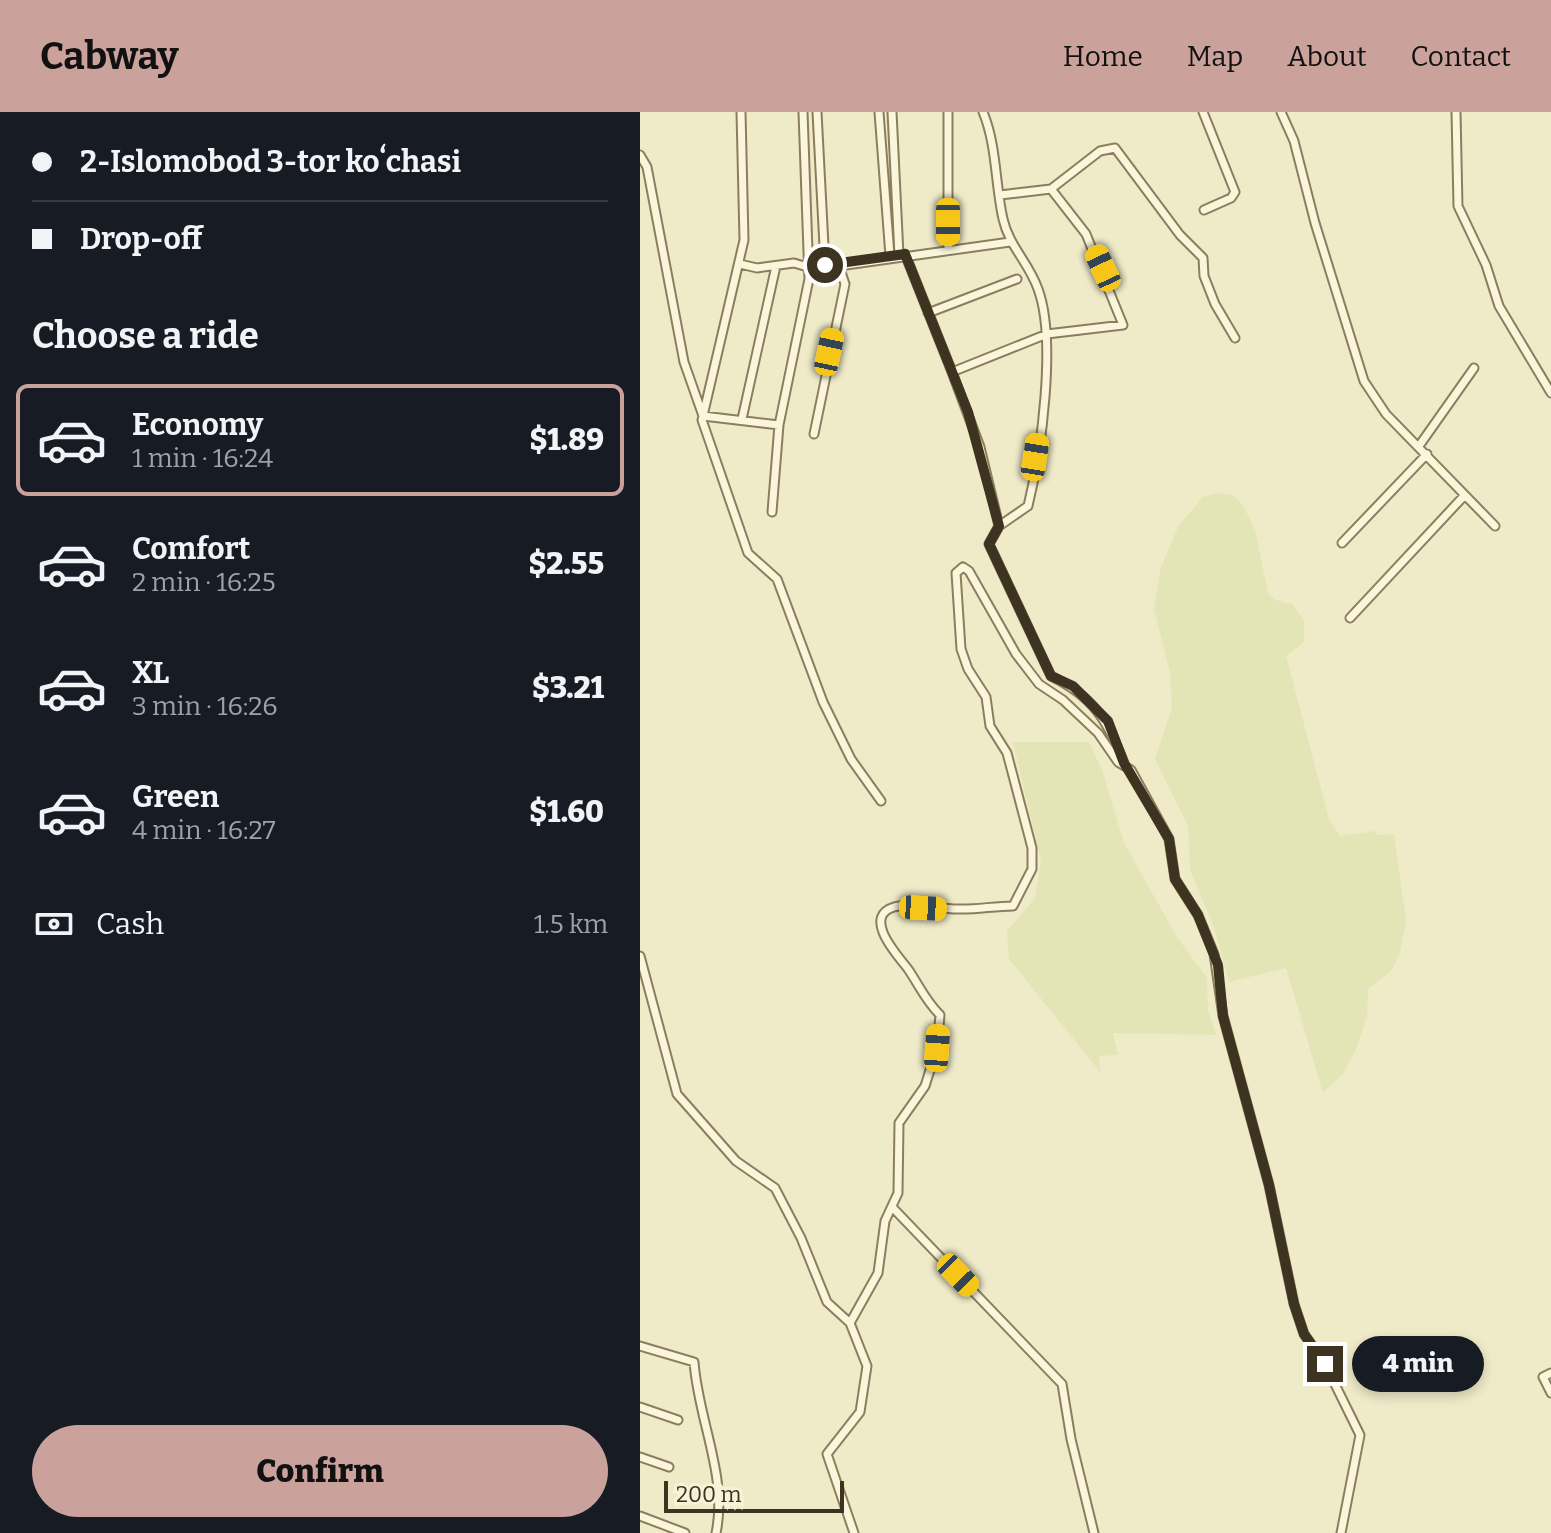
<!DOCTYPE html>
<html lang="en">
<head>
<meta charset="utf-8">
<style>
	body { margin:0; font-family:Bitter,serif; background:#242831; color:#f1f3f6; height:100vh; display:flex; flex-direction:column; font-size:30px; white-space:nowrap }
	* { box-sizing:border-box; margin:0 }
	p { font-size:26px; color:#9ea1a6 }
	.icon { flex:none; width:44px; height:44px; fill:none; stroke:currentColor; stroke-width:2; stroke-linecap:round; stroke-linejoin:round }
	.map { position:relative; flex:1; overflow:hidden }
	.details { display:flex; flex-direction:column; background:#171b24; width:640px }
	.details>* { flex:none }
	.guide { display:grid; align-content:center; height:176px; padding:0 32px; background:#171b24 }
	.scale { position:absolute; left:24px; bottom:20px; width:180px; box-sizing:border-box; padding-left:8px; border:4px solid #3c3320; border-top:0; font-size:22px; line-height:28px; white-space:nowrap; color:#3c3320; -webkit-text-stroke:6px #f6f3d8; paint-order:stroke }
	.end { position:absolute; width:36px; height:36px; margin:-18px; border:10px solid #3c3320; background:#fff; box-shadow:0 0 0 4px #fff }
	.from { border-radius:50% }
	.bubble { position:absolute; height:56px; border-radius:28px; background:#171b24; box-shadow:0 4px 12px #0003; font-size:26px; font-weight:800; line-height:56px; text-align:center }
	.car { position:absolute; width:24px; height:48px; margin:-24px -12px; border-radius:10px; box-shadow:0 0 6px 2px #0007; background:linear-gradient(#f5c518 24%,#345 0 40%,#f5c518 0 76%,#345 0 86%,#f5c518 0) }
	.guide b { display:flex; align-items:center; gap:28px; height:76px; font-size:30px }
	.guide b+b { border-top:2px solid #363941 }
	.guide i { width:20px; height:20px; background:#f1f3f6 }
	ul { padding:0; list-style:none }
	li { display:flex; align-items:center; gap:24px; height:112px; margin:0 16px 12px; padding:0 16px; border:4px solid transparent; border-radius:12px }
	li div { flex:1 }
	li b { display:block; font-size:30px }
	li em { font-style:normal; font-weight:800 }
	li.current { border-color:#caa29b }
	li>.icon { width:72px; height:72px; stroke-width:1.5 }
	h2 { padding:0 32px; font-size:36px; line-height:96px }
	.pay { display:flex; align-items:center; gap:20px; height:88px; padding:0 32px; font-size:30px }
	.pay p { margin-inline-start:auto }
	.button { display:flex; gap:16px; margin-top:auto; padding:16px 32px }
	.button a { flex:1; height:92px; border-radius:48px; background:#caa29b; color:#111; font-size:32px; font-weight:800; line-height:92px; text-align:center }
	header { display:flex; align-items:center; gap:48px; box-sizing:border-box; height:112px; padding:0 40px; background:#caa29b; color:#111 }
	header strong { font-size:38px }
	nav { display:flex; gap:44px; margin-inline-start:auto; font-size:28px }
	main { display:flex; flex:1; min-height:0 }
	.map>svg:first-child { display:block }
	.farmland { fill:#e4e5b6 }
	.lines { fill:none; stroke-linecap:round; stroke-linejoin:round }
	.minor-casing { stroke:#8c7e5d; stroke-width:11 }
	.minor { stroke:#f9f6dc; stroke-width:7 }
	.route { stroke:#3c3320; stroke-width:10 }
</style>
</head>
<body>
<header>
<strong>Cabway</strong>
<nav><a>Home</a><a>Map</a><a>About</a><a>Contact</a></nav>
</header>
<main>
<section class="details">
<div class="guide">
<b><i class="from"></i>2-Islomobod 3-tor koʻchasi</b>
<b><i></i>Drop-off</b>
</div>
<h2>Choose a ride</h2>
<ul>
<li class="current"><svg class="icon" aria-label="car" viewBox="0 0 24 24"><path d="M5 17H2v-5l4-1 3-4h7l3 4 3 1v5h-3M9 17h6M6 11h13"/><circle cx="7" cy="17" r="2"/><circle cx="17" cy="17" r="2"/></svg><div><b>Economy</b><p>1 min · 16:24</p></div><em>$1.89</em></li>
<li><svg class="icon" aria-label="car" viewBox="0 0 24 24"><path d="M5 17H2v-5l4-1 3-4h7l3 4 3 1v5h-3M9 17h6M6 11h13"/><circle cx="7" cy="17" r="2"/><circle cx="17" cy="17" r="2"/></svg><div><b>Comfort</b><p>2 min · 16:25</p></div><em>$2.55</em></li>
<li><svg class="icon" aria-label="car" viewBox="0 0 24 24"><path d="M5 17H2v-5l4-1 3-4h7l3 4 3 1v5h-3M9 17h6M6 11h13"/><circle cx="7" cy="17" r="2"/><circle cx="17" cy="17" r="2"/></svg><div><b>XL</b><p>3 min · 16:26</p></div><em>$3.21</em></li>
<li><svg class="icon" aria-label="car" viewBox="0 0 24 24"><path d="M5 17H2v-5l4-1 3-4h7l3 4 3 1v5h-3M9 17h6M6 11h13"/><circle cx="7" cy="17" r="2"/><circle cx="17" cy="17" r="2"/></svg><div><b>Green</b><p>4 min · 16:27</p></div><em>$1.60</em></li>
</ul>
<div class="pay"><svg class="icon" aria-label="cash" viewBox="0 0 24 24"><path d="M3 7h18v10H3z"/><circle cx="12" cy="12" r="2"/></svg>Cash<p>1.5 km</p></div>
<div class="button"><a>Confirm</a></div>
</section>
<div class="map">
<svg width="911" height="1421" viewBox="0 0 911 1421">
	<rect width="100%" height="100%" fill="#efeac8"/>
	<path class="farmland" d="M 580,381 L 593,383 L 604,395 L 615,418 L 628,481 L 635,488 L 652,492 L 664,508 L 664,530 L 646,544 L 689,707 L 700,724 L 735,719 L 736,723 L 754,722 L 766,808 L 760,840 L 752,858 L 728,877 L 727,903 L 717,935 L 703,962 L 683,981 L 646,856 L 589,870 L 574,815 L 550,758 L 548,714 L 515,647 L 532,595 L 530,561 L 514,497 L 521,455 L 539,413 L 563,385 Z
		M 373,630 L 449,630 L 462,658 L 484,731 L 537,825 L 567,866 L 568,898 L 576,923 L 473,921 L 478,943 L 459,944 L 461,961 L 369,847 L 367,819 L 395,786 L 401,749 Z"/>
	<g class="lines">
		<defs>
			<path id="minor" d="M 101,0 L 104,128 L 62,308 L 108,441 L 137,467 L 183,590 L 211,647 L 241,689
				M 177,0 L 185,153
				M 239,0 L 250,144
				M 252,0 L 259,143
				M 343,0 C 357,34 355,72 363,107 C 369,134 389,151 398,177 C 417,228 401,341 388,394 L 359,414 L 349,432 L 411,564 C 454,585 467,608 484,651
				M 563,0 L 595,80 L 591,86 L 564,98
				M 641,0 L 654,29 L 675,111 L 724,269 L 746,302 L 855,414
				M 816,0 L 818,94 L 846,153 L 859,194 L 911,281
				M 0,43 L 7,55 L 44,250 L 63,304 L 139,313
				M 360,83 L 411,77 L 460,39 L 475,36 L 540,123 L 563,146 L 564,164 L 575,192 L 595,226
				M 308,136 L 308,0
				M 265,142 L 312,260
				M 100,152 L 117,156 L 154,151 L 171,156 L 199,154 L 370,130
				M 288,201 L 377,167
				M 102,307 L 136,154
				M 174,322 L 205,172 L 199,154
				M 779,334 L 834,256
				M 132,400 L 139,313 L 169,167 L 163,0
				M 359,414 L 340,335 L 312,260 L 407,222 L 483,213 L 446,122 L 411,77
				M 702,431 L 787,342
				M 710,506 L 823,385
				M 0,844 L 37,982 L 96,1049 L 135,1076 L 161,1126 L 187,1190 L 210,1211 L 227,1254 L 220,1300 L 187,1342 L 214,1421
				M 253,1096 L 422,1272 L 431,1327 L 454,1421
				M 210,1211 L 238,1161 L 245,1109 L 258,1081 L 259,1011 L 285,974 L 297,936 L 300,903 C 285,888 279,873 268,857 C 259,845 221,805 254,795 C 271,790 299,797 317,797 C 335,798 354,794 373,794 L 392,757 L 392,736 L 367,641 L 350,614 L 346,585 L 328,557 L 321,537 L 316,461 L 323,455 L 329,459 L 376,542 L 399,572 L 423,588 L 458,621 L 478,650 L 491,658 L 529,727 L 535,767 L 558,803 L 574,842 L 583,904 L 629,1073 L 654,1192 L 664,1222 L 685,1252 L 720,1323 L 701,1421
				M 0,1234 L 54,1250 C 58,1307 88,1365 76,1421
				M 911,1261 L 903,1265 L 911,1281
				M 0,1295 L 38,1308
				M 0,1345 L 29,1355
				M 0,1404 L 45,1421"/>
		</defs>
		<use href="#minor" class="minor-casing"/>
		<use href="#minor" class="minor"/>
	</g>
	<g class="lines">
		<path class="route" d="M 185,153 L 265,142 L 328,300 L 359,414 L 349,432 L 411,564 L 433,574 L 468,609 L 484,651 L 529,727 L 535,767 L 558,803 L 578,853 L 583,904 L 629,1073 L 654,1192 L 664,1222 L 685,1252"/>
	</g>
</svg>
<div class="scale">200 m</div>
<i class="end from" style="left:185px;top:153px"></i>
<i class="end" style="left:685px;top:1252px"></i>
<div class="bubble" style="left:712px;top:1224px;width:132px">4 min</div>
<i class="car" style="left:308px;top:110px;rotate:180deg"></i>
<i class="car" style="left:463px;top:156px;rotate:335deg"></i>
<i class="car" style="left:189px;top:240px;rotate:12deg"></i>
<i class="car" style="left:395px;top:345px;rotate:9deg"></i>
<i class="car" style="left:283px;top:796px;rotate:93deg"></i>
<i class="car" style="left:297px;top:936px;rotate:4deg"></i>
<i class="car" style="left:318px;top:1163px;rotate:136deg"></i>
</div>
</main>
</body>
</html>
